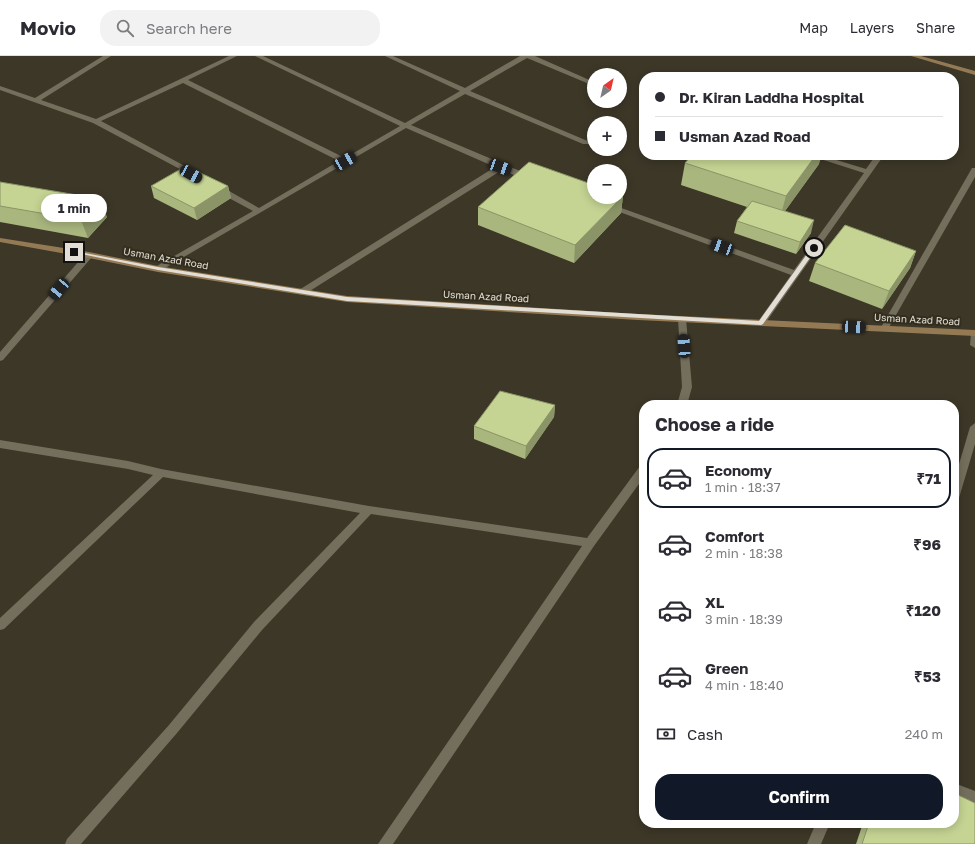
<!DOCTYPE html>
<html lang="en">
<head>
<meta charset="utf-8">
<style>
	body { margin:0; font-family:"Golos Text",sans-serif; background:#f2f2f3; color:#2b2b33; height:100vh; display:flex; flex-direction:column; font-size:15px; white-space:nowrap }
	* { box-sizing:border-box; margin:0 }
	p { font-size:13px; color:#7c7c81 }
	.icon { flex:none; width:22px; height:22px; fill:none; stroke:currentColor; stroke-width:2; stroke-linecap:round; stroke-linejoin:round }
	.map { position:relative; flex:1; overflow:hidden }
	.details { position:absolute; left:639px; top:344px; width:320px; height:428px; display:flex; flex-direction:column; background:#fff; border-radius:16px; box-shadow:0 2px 10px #0003 }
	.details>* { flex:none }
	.top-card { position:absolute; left:639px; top:16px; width:320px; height:88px; border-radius:16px; box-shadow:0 2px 10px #0003; display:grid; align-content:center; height:88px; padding:0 16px; background:#fff }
	.needle { width:26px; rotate:34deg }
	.tools { position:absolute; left:587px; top:12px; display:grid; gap:8px }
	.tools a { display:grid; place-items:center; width:40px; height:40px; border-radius:50%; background:#fff; box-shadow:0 2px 10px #0003; font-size:20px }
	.end { position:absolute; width:18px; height:18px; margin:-9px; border:5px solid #e2ded5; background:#111; box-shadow:0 0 0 2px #111 }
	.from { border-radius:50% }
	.bubble { position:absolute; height:28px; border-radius:14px; background:#fff; box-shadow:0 2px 10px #0003; font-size:13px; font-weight:700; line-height:28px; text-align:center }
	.car { position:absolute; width:12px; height:24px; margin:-12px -6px; border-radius:5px; box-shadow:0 0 3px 1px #0007; background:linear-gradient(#222 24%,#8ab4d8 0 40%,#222 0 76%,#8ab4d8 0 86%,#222 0) }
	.top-card b { display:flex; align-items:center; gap:14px; height:38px; font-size:15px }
	.top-card b+b { border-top:1px solid #e1e1e2 }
	.top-card i { width:10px; height:10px; background:#2b2b33 }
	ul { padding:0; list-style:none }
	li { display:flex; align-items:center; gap:12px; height:60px; margin:0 8px 6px; padding:0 8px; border:2px solid transparent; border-radius:16px }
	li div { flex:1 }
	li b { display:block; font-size:15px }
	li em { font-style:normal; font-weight:700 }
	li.on { border-color:#111827 }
	li>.icon { width:36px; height:36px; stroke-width:1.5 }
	h2 { padding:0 16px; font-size:18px; line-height:48px }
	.pay { display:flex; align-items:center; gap:10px; height:44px; padding:0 16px; font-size:15px }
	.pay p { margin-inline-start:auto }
	.cta { display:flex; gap:8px; margin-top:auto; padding:8px 16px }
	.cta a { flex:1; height:46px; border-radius:16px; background:#111827; color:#fff; font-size:16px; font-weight:700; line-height:46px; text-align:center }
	header { display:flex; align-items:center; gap:24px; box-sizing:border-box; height:56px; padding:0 20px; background:#fff; border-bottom:1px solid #e1e1e2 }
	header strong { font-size:19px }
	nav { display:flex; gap:22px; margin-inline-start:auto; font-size:14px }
	.search { width:280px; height:36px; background:#f2f2f3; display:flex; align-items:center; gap:10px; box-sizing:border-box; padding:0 14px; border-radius:16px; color:#7c7c81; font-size:15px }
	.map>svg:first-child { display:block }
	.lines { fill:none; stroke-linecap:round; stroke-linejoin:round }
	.minor { fill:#746e5c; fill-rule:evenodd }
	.secondary { fill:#947a54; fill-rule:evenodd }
	.wall { fill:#a9b67e }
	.shaded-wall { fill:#8a9467 }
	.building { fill:#c5d493; stroke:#8a9467 }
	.route { fill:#e2ded5 }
	.labels { text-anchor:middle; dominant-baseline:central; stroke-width:4; stroke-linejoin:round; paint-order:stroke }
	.street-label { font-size:10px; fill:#e2ded5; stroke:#322d1d }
</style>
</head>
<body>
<header>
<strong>Movio</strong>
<div class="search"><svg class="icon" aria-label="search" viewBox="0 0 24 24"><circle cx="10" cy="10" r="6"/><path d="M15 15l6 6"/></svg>Search here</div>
<nav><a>Map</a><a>Layers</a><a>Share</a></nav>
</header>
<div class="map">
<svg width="975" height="788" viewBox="0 0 975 788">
	<rect width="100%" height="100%" fill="#3c3727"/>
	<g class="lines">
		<path class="minor" d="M 103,0 L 111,0 L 41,44 L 96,63 L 229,0 L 237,0 L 188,24 L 345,102 L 400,70 L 255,0 L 263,0 L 405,67 L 460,35 L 385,0 L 393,0 L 465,32 L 520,0 L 535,0 L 594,26 L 594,30 L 527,2 L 470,35 L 590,86 L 589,88 L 583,88 L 465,38 L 411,69 L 532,120 L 532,124 L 526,124 L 502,114 L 305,238 L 299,238 L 298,236 L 299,234 L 495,111 L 406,72 L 158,216 L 154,213 L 155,211 L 253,155 L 216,135 L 216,131 L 222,131 L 259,152 L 339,105 L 183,27 L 101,65 L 196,116 L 197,118 L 193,120 L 93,67 L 0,34 L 0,30 L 35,42 Z
			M 808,99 L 820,99 L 866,113 L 876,99 L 884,99 L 764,269 L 761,270 L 757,267 L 791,219 L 606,151 L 610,149 L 613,149 L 794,214 L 864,117 Z
			M 972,112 L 975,112 L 975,121 L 888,273 L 887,275 L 881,275 L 880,273 Z
			M 89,196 L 93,199 L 92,201 L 3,304 L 0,305 L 0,296 L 86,197 Z
			M 682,260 L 686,263 L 692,331 L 687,349 L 677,349 L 682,331 L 678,263 Z
			M 975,274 L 975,292 L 970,289 L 971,277 Z
			M 975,367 L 975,388 L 959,442 L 958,445 L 954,446 L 954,425 L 970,371 Z
			M 0,384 L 128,405 L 161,413 L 369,450 L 587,482 L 640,410 L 644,409 L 644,421 L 594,490 L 393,788 L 378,788 L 582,490 L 371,458 L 262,574 L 177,677 L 81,788 L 65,788 L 67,783 L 169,669 L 254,566 L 360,457 L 163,421 L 4,573 L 0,574 L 0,562 L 153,419 L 128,413 L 0,392 Z
			M 954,727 L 975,735 L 975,747 L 954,739 Z
			M 816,767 L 830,767 L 821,788 L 807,788 Z"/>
		<path class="secondary" d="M 911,0 L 921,0 L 975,15 L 975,19 Z
			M 0,182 L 89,196 L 158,210 L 347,240 L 638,258 L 975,274 L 975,280 L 638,264 L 347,246 L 158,216 L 89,202 L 0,186 Z"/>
	</g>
	<path class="wall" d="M 685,107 L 819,108 L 785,155 L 811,177 L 796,198 L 734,177 L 737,165 L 747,151 L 681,129 Z
		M 0,126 L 107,161 L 88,182 L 0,166 Z
		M 151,130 L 228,130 L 231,142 L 197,164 L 154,142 Z
		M 623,140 L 621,157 L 574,207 L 478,169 L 478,151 Z
		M 916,195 L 910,212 L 882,253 L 809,225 L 815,207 Z
		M 555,349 L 554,361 L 525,403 L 474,383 L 474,370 Z
		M 863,767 L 954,767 L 975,788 L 856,788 Z"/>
	<path class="shaded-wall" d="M 816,99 L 822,99 L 819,108 L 780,162 L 786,140 Z
		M 228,130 L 231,142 L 197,164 L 194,152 Z
		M 623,140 L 621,157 L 574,207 L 575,189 Z
		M 101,143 L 107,161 L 88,182 L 81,164 Z
		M 814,164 L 811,177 L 796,198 L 800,186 Z
		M 916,195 L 910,212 L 882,253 L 889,235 Z
		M 555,349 L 554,361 L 525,403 L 526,390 Z"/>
	<path class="building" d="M 692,99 L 816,99 L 786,140 L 685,107 Z
		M 529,106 L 594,129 L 594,141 L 620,141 L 620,138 L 623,140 L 575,189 L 478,151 Z
		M 186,110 L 228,130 L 194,152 L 151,130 Z
		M 0,126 L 101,143 L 81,164 L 0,150 Z
		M 752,145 L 814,164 L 800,186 L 737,165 Z
		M 845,169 L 916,195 L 889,235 L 815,207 Z
		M 500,335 L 555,349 L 526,390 L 474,370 Z
		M 954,737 L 975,747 L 975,788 L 862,788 L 869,767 L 954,767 Z"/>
	<path class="route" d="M 812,191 L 817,192 L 763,268 L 761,269 L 347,245 L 158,214 L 72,196 L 74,195 L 158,211 L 347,241 L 759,265 Z"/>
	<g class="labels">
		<g class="street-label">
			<text transform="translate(166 202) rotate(10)">Usman Azad Road</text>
			<text transform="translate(486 240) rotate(3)">Usman Azad Road</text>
			<text transform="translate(917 263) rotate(3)">Usman Azad Road</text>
		</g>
	</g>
</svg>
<div class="tools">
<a><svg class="needle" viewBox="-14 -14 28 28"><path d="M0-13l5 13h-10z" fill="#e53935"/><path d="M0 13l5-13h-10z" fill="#7c7c81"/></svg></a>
<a>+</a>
<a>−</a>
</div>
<i class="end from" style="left:814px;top:192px"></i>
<i class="end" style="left:74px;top:196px"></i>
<div class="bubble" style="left:41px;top:138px;width:66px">1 min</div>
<i class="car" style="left:345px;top:105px;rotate:60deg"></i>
<i class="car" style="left:500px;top:111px;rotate:110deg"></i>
<i class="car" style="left:191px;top:118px;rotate:119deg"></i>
<i class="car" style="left:722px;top:191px;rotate:290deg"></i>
<i class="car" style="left:59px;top:233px;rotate:220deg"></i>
<i class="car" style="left:854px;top:271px;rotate:93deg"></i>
<i class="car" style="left:684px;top:290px;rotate:356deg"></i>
<div class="top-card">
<b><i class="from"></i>Dr. Kiran Laddha Hospital</b>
<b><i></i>Usman Azad Road</b>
</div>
<section class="details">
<h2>Choose a ride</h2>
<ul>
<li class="on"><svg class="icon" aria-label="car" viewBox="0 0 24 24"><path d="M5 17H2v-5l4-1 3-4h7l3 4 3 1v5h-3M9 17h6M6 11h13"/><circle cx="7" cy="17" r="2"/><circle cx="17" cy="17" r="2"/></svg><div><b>Economy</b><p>1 min · 18:37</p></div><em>₹71</em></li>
<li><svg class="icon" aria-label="car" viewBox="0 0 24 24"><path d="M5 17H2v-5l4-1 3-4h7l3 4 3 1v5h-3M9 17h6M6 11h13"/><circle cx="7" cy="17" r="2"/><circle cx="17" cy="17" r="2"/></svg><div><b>Comfort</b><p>2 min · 18:38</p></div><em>₹96</em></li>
<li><svg class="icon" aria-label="car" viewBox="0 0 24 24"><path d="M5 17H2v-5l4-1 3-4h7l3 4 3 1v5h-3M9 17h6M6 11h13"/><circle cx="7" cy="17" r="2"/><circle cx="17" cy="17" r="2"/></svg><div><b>XL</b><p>3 min · 18:39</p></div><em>₹120</em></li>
<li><svg class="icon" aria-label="car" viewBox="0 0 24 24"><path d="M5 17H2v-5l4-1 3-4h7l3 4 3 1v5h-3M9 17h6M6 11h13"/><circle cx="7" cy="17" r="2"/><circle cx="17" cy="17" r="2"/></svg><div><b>Green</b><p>4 min · 18:40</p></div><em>₹53</em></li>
</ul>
<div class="pay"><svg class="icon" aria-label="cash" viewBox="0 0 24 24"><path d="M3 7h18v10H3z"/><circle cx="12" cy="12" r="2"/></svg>Cash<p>240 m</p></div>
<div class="cta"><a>Confirm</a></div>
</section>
</div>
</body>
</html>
